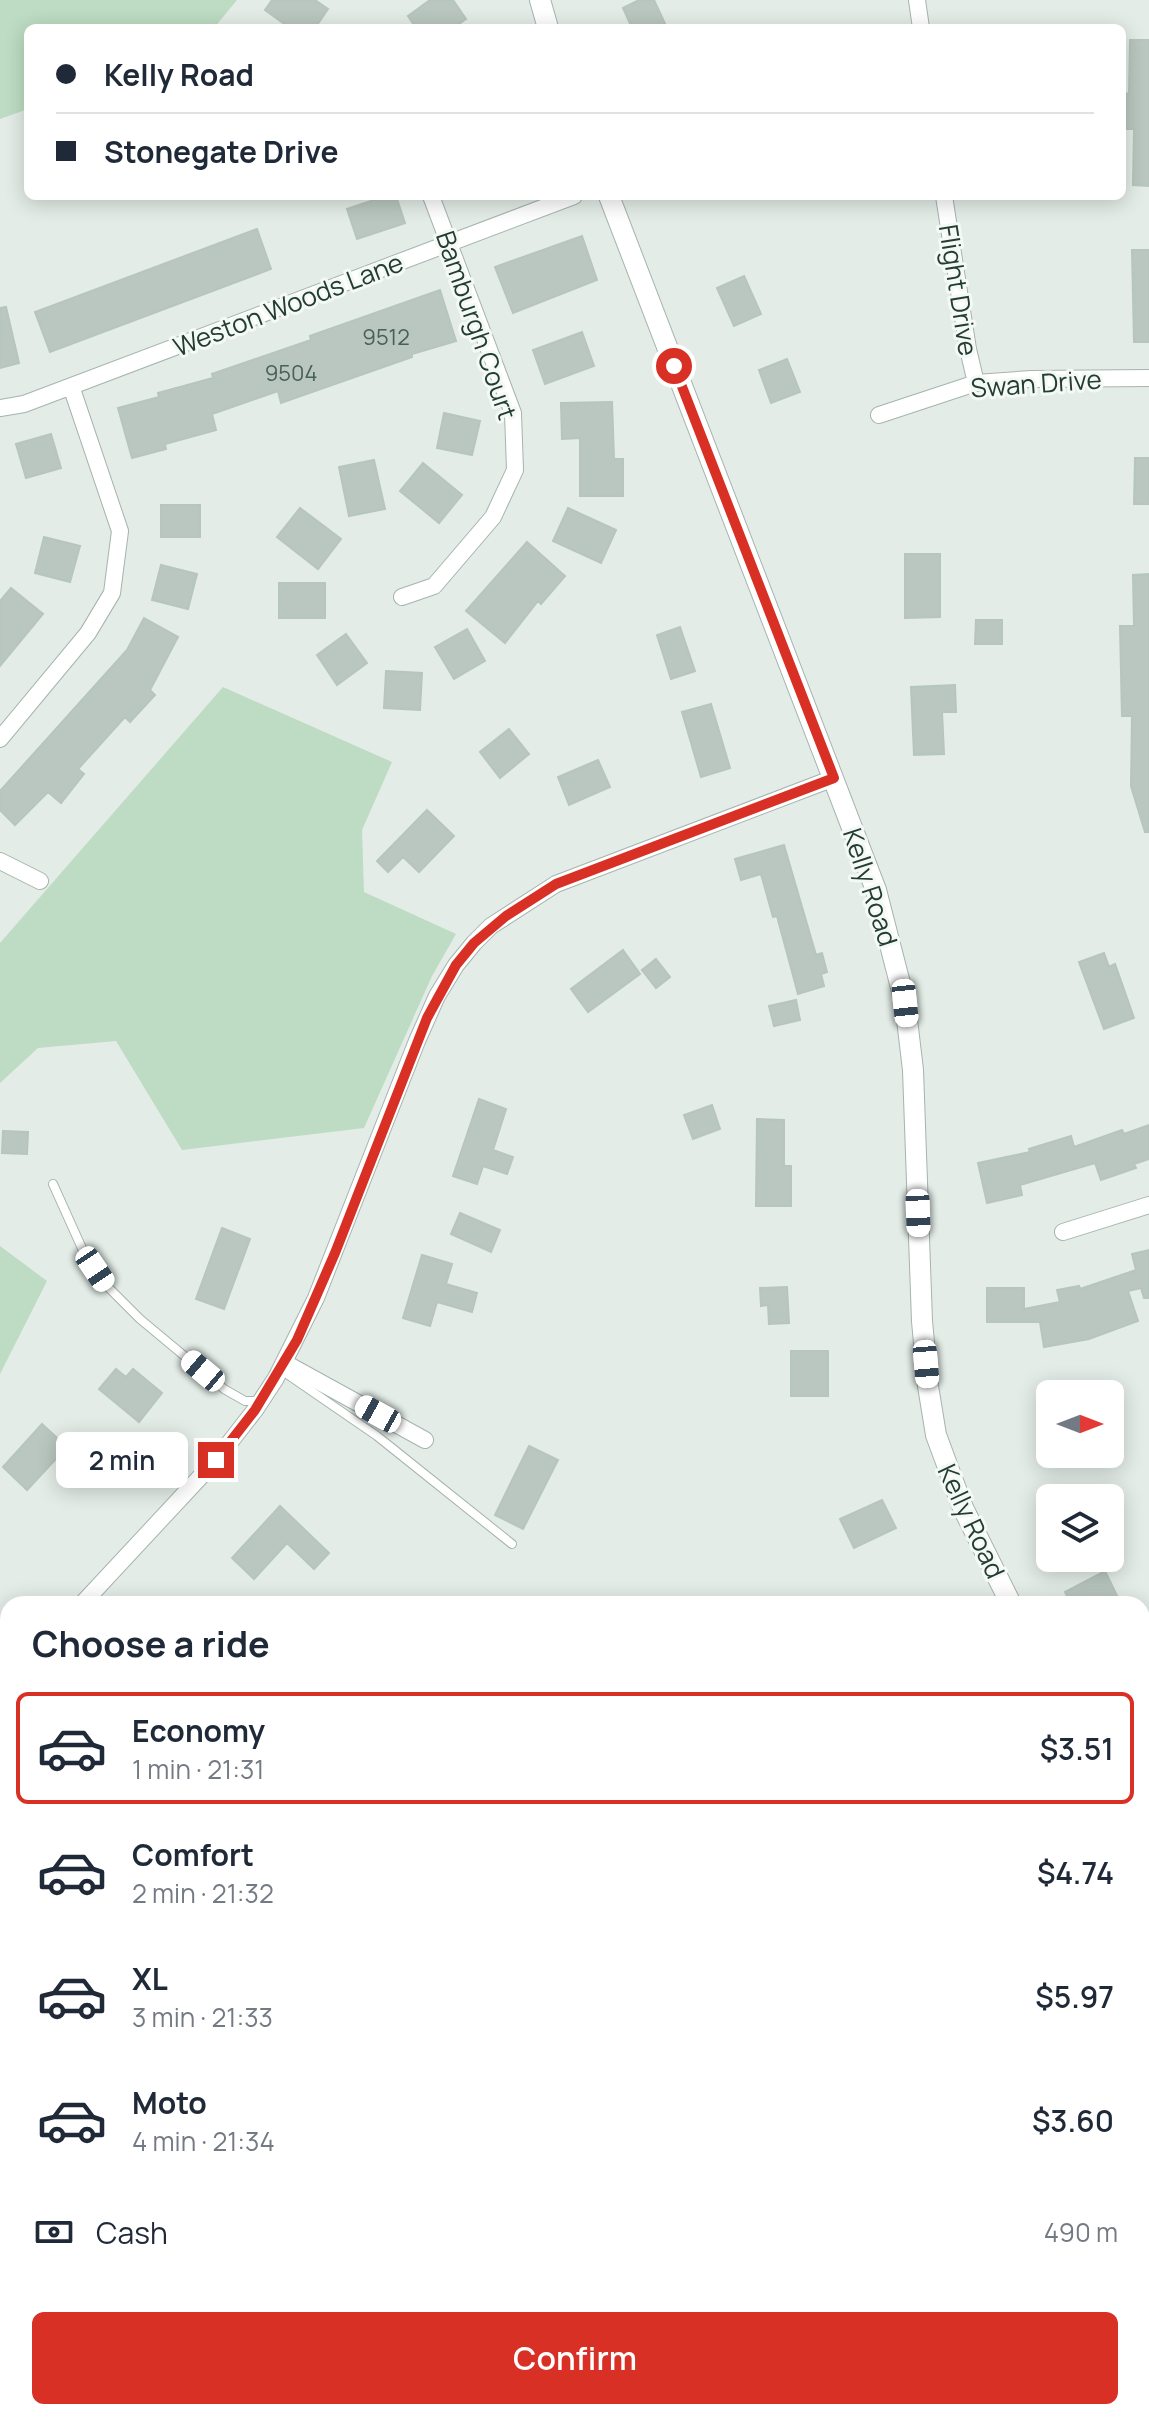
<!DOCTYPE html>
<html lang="en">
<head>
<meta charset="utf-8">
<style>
	body { margin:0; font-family:Manrope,sans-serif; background:#f6f6f7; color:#1f2937; height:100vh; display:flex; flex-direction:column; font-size:30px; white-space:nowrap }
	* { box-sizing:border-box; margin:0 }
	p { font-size:26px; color:#747a83 }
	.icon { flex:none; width:44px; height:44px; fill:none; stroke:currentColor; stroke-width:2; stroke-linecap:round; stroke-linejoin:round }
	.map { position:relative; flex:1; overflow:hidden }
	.drawer { position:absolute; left:0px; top:1596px; width:1150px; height:824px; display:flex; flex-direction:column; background:#fff; border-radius:24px 24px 0 0; box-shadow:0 4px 20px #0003 }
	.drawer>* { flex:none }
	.banner { position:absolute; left:24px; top:24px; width:1102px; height:176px; border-radius:12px; box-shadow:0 4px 20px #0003; display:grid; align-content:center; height:176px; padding:0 32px; background:#fff }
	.needle { width:52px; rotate:90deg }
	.tools { position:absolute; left:1036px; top:1380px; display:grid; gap:16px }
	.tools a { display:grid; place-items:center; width:88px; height:88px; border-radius:12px; background:#fff; box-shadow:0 4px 20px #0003; font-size:40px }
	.end { position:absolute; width:36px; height:36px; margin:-18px; border:10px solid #d93025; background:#fff; box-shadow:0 0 0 4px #fff }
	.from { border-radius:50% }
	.bubble { position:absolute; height:56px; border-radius:12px; background:#fff; box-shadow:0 4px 20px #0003; font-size:26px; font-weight:600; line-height:56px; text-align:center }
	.car { position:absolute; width:24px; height:48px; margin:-24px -12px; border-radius:10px; box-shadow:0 0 6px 2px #0007; background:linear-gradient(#fff 24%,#345 0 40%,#fff 0 76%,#345 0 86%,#fff 0) }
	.banner b { display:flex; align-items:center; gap:28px; height:76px; font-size:30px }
	.banner b+b { border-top:2px solid #e0e1e3 }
	.banner i { width:20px; height:20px; background:#1f2937 }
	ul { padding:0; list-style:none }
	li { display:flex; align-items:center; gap:24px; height:112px; margin:0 16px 12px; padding:0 16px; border:4px solid transparent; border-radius:12px }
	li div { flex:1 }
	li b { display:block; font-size:30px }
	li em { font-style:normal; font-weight:600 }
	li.current { border-color:#d93025 }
	li>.icon { width:72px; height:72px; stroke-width:1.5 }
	h2 { padding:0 32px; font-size:36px; line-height:96px }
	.pay { display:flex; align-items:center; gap:20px; height:88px; padding:0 32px; font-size:30px }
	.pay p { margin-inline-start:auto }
	.button { display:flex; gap:16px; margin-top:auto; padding:16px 32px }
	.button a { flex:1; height:92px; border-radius:12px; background:#d93025; color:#fff; font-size:32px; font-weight:600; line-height:92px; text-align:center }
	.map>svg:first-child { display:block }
	.green { fill:#bddcc3 }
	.water { fill:#8ecace }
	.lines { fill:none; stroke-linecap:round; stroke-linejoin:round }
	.stream { stroke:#8ecace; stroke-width:6 }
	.building { fill:#b9c7c0; stroke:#b6c5bd; stroke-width:2 }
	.service-casing { stroke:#a6b4ae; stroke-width:10 }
	.minor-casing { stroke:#a6b4ae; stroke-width:18 }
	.tertiary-casing { stroke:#a6b4ae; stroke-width:22 }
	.secondary-casing { stroke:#a2b7ae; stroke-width:24 }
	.service { stroke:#fff; stroke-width:8 }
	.minor { stroke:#fff; stroke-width:16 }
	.tertiary { stroke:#fff; stroke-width:20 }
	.secondary { stroke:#fff; stroke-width:22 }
	.route { stroke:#d93025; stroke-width:10 }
	.labels { text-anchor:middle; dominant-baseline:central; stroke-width:6; stroke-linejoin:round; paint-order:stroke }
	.number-label { font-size:22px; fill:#496057 }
	.street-label { font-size:26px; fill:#243d34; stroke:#f4f9f6 }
</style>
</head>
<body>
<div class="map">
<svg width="1149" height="2420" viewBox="0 0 1149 2420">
	<rect width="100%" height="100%" fill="#e3ece7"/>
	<path class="green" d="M 0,0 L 237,0 L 214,28 L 28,28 L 28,109 L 0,119 Z
		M 223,687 L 392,762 L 362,830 L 364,892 L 456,934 L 432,976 L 364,1128 L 182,1150 L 116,1041 L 38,1048 L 0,1083 L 0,943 Z
		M 0,1246 L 47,1281 L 0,1374 Z"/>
	<path class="water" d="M 799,2412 L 1043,2412 L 1049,2420 L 802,2420 Z"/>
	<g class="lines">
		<path class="stream" d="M 0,1902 L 8,1910
			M 660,2412 L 663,2420"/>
	</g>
	<path class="building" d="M 272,0 L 315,0 L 328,9 L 315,28 L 290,28 L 265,10 Z
		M 430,0 L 453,0 L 466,19 L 453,28 L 416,28 L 408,16 Z
		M 639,0 L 654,0 L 667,28 L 632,28 L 623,8 Z
		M 1130,40 L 1149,40 L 1149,186 L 1133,185 L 1134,129 L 1123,129 L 1123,93 L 1129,94 Z
		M 386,196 L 396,196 L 405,223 L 357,239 L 347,209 Z
		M 257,229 L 271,269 L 50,352 L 35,312 Z
		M 582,236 L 597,280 L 513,313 L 495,267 Z
		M 1132,250 L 1149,250 L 1149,342 L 1134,342 Z
		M 744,276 L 761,314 L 734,326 L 717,288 Z
		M 440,290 L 456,341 L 412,354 L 412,357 L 281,403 L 278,391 L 212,414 L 216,430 L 165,444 L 166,449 L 132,458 L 118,408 L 159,397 L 158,393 L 213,378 L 212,374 L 311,340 L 310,336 Z
		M 6,307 L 19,363 L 0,368 L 0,308 Z
		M 582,332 L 594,366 L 545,384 L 533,350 Z
		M 787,359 L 800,392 L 771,403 L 759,370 Z
		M 612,402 L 614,459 L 623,459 L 623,496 L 580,496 L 580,438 L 562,439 L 561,403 Z
		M 444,413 L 480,421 L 472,455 L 437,448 Z
		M 51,434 L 61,468 L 26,478 L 16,444 Z
		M 1135,458 L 1149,458 L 1149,504 L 1134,504 Z
		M 374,460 L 385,509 L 349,516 L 339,467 Z
		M 423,463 L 462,495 L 439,523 L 400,491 Z
		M 161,505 L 200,505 L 200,537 L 161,537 Z
		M 300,508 L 341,539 L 318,569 L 277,537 Z
		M 568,508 L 616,530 L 601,563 L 553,541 Z
		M 44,537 L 80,546 L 70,582 L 35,573 Z
		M 527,542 L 565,576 L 541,604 L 538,601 L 505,643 L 466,611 Z
		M 905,554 L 940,554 L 940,617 L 905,618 Z
		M 161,565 L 197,574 L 188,609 L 152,600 Z
		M 1149,574 L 1149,832 L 1145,832 L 1131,786 L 1132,716 L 1122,716 L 1120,626 L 1134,626 L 1133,575 Z
		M 279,583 L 325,583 L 325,618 L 279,618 Z
		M 11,588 L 43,614 L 0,666 L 0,601 Z
		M 144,618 L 178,637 L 150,690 L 155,695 L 130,722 L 125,717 L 78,769 L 84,774 L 61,803 L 48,792 L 15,825 L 0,810 L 0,791 L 127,650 Z
		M 976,620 L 1002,620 L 1002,644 L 975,644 Z
		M 680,627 L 695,671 L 671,679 L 657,635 Z
		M 467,629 L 485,661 L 454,679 L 435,647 Z
		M 346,634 L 367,663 L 337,685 L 317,655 Z
		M 386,671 L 422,673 L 420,710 L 384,708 Z
		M 955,685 L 956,712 L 942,712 L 944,754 L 914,755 L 911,687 Z
		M 711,704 L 730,768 L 701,777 L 682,712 Z
		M 509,729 L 529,754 L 500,778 L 480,752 Z
		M 598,760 L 610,787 L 569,805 L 558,777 Z
		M 427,810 L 454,836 L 419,872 L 403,857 L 388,872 L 377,861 Z
		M 784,845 L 816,955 L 822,953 L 827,972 L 821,974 L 824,986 L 798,994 L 777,916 L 773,917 L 761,874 L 741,880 L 735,859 Z
		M 623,950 L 640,974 L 588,1012 L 571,989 Z
		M 1104,953 L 1109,967 L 1115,964 L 1134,1018 L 1104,1029 L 1079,962 Z
		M 656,959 L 670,977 L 656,988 L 642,970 Z
		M 796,1000 L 800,1020 L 774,1026 L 769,1006 Z
		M 479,1099 L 506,1109 L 493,1150 L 513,1157 L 507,1174 L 483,1166 L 477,1184 L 453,1176 Z
		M 712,1105 L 720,1129 L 693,1139 L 684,1115 Z
		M 757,1119 L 784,1120 L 784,1166 L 791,1166 L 791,1206 L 756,1206 Z
		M 1149,1125 L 1149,1159 L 1134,1164 L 1136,1168 L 1101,1180 L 1095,1163 L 1020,1185 L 1022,1195 L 987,1203 L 978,1163 L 1030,1152 L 1029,1149 L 1071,1136 L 1074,1147 L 1122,1130 L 1124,1134 Z
		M 3,1131 L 28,1132 L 27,1154 L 2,1153 Z
		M 460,1213 L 500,1230 L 491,1252 L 451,1234 Z
		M 222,1228 L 250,1239 L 224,1309 L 196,1299 Z
		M 1149,1250 L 1149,1298 L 1144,1298 L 1141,1288 L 1128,1291 L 1138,1321 L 1089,1339 L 1044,1347 L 1040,1322 L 987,1322 L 987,1288 L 1024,1288 L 1024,1309 L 1060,1302 L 1057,1290 L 1079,1286 L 1080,1289 L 1136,1270 L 1132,1254 Z
		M 422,1255 L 452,1264 L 446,1284 L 477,1293 L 472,1312 L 437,1302 L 430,1326 L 403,1318 Z
		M 787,1287 L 789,1323 L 769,1324 L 768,1305 L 761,1306 L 760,1288 Z
		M 791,1351 L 828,1351 L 828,1396 L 791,1396 Z
		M 116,1369 L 126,1377 L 133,1369 L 162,1393 L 139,1422 L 99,1389 Z
		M 42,1424 L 67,1447 L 27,1490 L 3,1467 Z
		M 529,1446 L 558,1460 L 523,1529 L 495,1515 Z
		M 882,1500 L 896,1528 L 854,1548 L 840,1519 Z
		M 280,1506 L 329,1553 L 314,1569 L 287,1543 L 254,1579 L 232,1558 Z
		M 1105,1571 L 1121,1604 L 1071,1604 L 1065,1592 Z"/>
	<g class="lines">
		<defs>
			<path id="service" d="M 53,1184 L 85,1255 L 104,1283 L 140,1319 L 224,1389 L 245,1401 L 261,1401
				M 281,1370 L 377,1436 L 512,1544"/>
			<path id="minor" d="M 917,0 L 921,28
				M 944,196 L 968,349 L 976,383
				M 0,408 L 24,404 L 574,196
				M 879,415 L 976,383 L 1031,379 L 1149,378
				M 402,597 L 434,586 L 493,517 L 515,470 L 513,413 L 431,196
				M 0,739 L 88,633 L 112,593 L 120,531 L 71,386
				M 0,861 L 40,881
				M 1063,1232 L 1149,1205
				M 285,1363 L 425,1440
				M 82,1604 L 216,1460 L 255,1410 L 276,1378 L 316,1298 L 417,1041 L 437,996 L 456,965 L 474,943 L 491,926 L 556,884 L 834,778
				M 1142,1637 L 1149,1635"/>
			<path id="tertiary" d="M 540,0 L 548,28
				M 609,196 L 876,890 L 905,1003 L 913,1070 L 922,1321 L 928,1386 L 936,1435 L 963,1508 L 1011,1604
				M 1142,1863 L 1149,1877"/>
			<path id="secondary" d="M 1142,2259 L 1149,2260
				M 0,2286 L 8,2283"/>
		</defs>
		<use href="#service" class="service-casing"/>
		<use href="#minor" class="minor-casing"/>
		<use href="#tertiary" class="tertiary-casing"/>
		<use href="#secondary" class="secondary-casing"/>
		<use href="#service" class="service"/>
		<use href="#minor" class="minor"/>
		<use href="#tertiary" class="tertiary"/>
		<use href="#secondary" class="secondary"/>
	</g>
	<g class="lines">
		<path class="route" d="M 216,1460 L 255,1410 L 297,1340 L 335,1253 L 427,1018 L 456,965 L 474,943 L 506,916 L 556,884 L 834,778 L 674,366"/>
	</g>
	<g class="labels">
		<g class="number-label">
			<text x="386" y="337">9512</text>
			<text x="291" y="373">9504</text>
		</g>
		<g class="street-label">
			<text transform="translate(959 290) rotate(81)">Flight Drive</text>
			<text transform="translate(288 304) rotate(-21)">Weston Woods Lane</text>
			<text transform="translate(477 325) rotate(71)">Bamburgh Court</text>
			<text transform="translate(1036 383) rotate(-4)">Swan Drive</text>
			<text transform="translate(871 887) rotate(72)">Kelly Road</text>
			<text transform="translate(972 1521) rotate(65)">Kelly Road</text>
		</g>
	</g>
</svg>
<div class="tools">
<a><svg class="needle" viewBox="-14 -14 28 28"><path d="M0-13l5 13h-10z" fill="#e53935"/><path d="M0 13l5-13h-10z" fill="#747a83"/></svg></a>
<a><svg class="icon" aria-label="layers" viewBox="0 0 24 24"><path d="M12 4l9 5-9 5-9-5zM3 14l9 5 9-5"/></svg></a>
</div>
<i class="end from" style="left:674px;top:366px"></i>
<i class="end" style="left:216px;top:1460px"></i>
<div class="bubble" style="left:56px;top:1432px;width:132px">2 min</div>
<i class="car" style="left:905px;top:1003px;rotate:174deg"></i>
<i class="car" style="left:918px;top:1213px;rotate:178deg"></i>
<i class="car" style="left:95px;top:1269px;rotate:146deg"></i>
<i class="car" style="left:926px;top:1364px;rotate:175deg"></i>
<i class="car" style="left:203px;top:1371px;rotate:310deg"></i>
<i class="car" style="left:378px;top:1414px;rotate:299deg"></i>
<div class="banner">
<b><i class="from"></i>Kelly Road</b>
<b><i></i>Stonegate Drive</b>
</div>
<section class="drawer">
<h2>Choose a ride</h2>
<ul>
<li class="current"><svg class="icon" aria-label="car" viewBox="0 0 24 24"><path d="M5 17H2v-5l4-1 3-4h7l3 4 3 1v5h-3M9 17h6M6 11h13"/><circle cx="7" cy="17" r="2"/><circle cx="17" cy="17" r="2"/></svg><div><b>Economy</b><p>1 min · 21:31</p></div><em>$3.51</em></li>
<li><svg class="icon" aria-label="car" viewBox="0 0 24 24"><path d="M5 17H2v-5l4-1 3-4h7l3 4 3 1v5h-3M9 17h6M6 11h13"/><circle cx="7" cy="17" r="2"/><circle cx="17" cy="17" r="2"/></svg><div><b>Comfort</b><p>2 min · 21:32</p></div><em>$4.74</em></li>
<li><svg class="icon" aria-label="car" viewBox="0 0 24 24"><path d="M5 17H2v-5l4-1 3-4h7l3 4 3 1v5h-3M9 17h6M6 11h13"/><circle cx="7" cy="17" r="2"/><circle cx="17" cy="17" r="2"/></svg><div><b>XL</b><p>3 min · 21:33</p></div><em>$5.97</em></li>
<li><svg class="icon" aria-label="car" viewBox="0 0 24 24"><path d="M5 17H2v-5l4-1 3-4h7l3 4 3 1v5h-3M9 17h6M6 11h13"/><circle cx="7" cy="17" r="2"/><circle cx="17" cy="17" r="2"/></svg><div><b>Moto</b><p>4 min · 21:34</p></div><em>$3.60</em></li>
</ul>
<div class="pay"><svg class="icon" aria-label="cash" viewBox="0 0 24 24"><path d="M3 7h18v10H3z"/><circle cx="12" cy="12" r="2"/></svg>Cash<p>490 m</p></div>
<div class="button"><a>Confirm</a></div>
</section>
</div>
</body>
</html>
